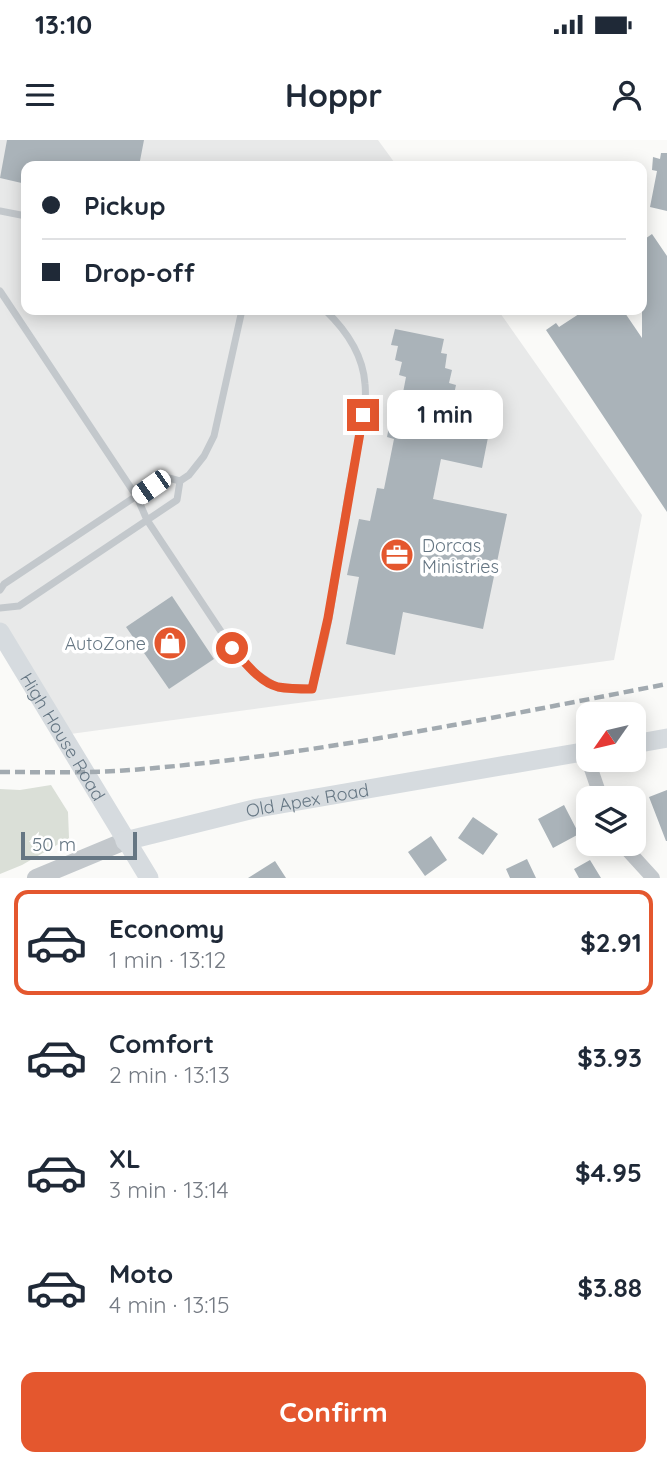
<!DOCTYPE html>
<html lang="en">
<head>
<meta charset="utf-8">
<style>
	body { margin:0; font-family:Quicksand,sans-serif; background:#f2f2f3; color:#1f2937; height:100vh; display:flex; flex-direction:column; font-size:26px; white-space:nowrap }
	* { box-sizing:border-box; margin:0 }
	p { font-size:23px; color:#747a83 }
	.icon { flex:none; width:38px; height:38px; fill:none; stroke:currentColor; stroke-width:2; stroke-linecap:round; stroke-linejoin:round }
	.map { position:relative; height:738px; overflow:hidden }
	.details { display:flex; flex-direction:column; background:#fff; flex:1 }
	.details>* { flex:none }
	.hud { position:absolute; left:21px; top:21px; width:626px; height:154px; border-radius:14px; box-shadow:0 4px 18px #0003; display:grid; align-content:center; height:154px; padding:0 21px; background:#fff }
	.needle { width:46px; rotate:236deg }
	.tools { position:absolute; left:576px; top:562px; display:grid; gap:14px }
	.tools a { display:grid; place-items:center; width:70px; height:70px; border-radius:14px; background:#fff; box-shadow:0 4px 18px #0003; font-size:35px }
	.scale { position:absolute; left:21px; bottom:18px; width:116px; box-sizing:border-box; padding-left:7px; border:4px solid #657683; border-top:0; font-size:19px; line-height:24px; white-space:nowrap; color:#657683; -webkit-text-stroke:5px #fff; paint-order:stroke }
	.end { position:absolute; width:32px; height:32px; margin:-16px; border:9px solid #e4572e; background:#fff; box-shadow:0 0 0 4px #fff }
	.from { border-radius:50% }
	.bubble { position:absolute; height:49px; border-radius:14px; background:#fff; box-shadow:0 4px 18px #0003; font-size:23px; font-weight:700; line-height:49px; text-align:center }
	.car { position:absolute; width:21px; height:42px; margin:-21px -10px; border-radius:9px; box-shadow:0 0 5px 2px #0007; background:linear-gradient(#fff 24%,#345 0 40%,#fff 0 76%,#345 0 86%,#fff 0) }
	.hud b { display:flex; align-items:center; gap:24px; height:66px; font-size:26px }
	.hud b+b { border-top:2px solid #e0e1e3 }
	.hud i { width:18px; height:18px; background:#1f2937 }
	ul { padding:12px 0 0; list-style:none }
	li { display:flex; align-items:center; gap:21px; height:105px; margin:0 14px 10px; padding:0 7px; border:4px solid transparent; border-radius:14px }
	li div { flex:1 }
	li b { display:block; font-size:26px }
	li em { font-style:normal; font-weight:700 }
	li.selected { border-color:#e4572e }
	li>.icon { width:63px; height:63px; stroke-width:1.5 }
	.primary-button { display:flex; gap:14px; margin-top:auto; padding:14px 21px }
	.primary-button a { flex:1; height:80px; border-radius:14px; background:#e4572e; color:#fff; font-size:28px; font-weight:700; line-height:80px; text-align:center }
	.status { display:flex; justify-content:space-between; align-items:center; height:49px; padding:0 35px; background:#fff; direction:ltr }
	.status svg { height:19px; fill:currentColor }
	header { display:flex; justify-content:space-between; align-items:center; height:91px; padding:0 21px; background:#fff; font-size:32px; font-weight:700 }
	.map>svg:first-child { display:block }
	.built { fill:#e8e9e9 }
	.green { fill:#dadfd7 }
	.building { fill:#aab3b9 }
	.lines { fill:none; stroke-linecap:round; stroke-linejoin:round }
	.service { stroke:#c3c8cc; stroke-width:7 }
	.minor { stroke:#c3c8cc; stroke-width:14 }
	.tertiary { stroke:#c3c8cc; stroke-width:18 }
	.secondary { stroke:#d6dbdf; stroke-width:19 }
	.rail { stroke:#a2aab0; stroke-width:4.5; stroke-dasharray:10 5; stroke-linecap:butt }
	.route { stroke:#e4572e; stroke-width:9 }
	.labels { text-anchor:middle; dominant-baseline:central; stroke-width:7; stroke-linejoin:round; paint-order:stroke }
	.poi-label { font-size:18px; fill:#657683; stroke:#fff; text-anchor:start }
	.street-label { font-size:18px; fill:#657683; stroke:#fff }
</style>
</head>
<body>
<div class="status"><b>13:10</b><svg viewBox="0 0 49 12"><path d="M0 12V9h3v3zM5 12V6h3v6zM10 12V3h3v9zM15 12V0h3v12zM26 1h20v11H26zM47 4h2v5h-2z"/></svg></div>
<header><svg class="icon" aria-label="menu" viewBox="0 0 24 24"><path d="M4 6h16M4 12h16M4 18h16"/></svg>Hoppr<svg class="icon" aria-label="person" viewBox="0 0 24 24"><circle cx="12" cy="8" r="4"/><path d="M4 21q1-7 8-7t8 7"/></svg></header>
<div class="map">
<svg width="667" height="738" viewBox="0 0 667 738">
	<rect width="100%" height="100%" fill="#fafaf8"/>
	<path class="built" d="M 0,0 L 378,0 L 397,26 L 26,26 L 26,170 L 498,170 L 642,375 L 614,520 L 63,595 L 0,492 Z"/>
	<path class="green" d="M 51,645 L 68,672 L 69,698 L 22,725 L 0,734 L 0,649 L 20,650 Z"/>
	<path class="building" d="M 7,0 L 144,0 L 139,26 L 26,26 L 26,44 L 0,38 Z
		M 661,13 L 667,13 L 667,71 L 650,67 L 657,31 L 652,30 L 653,17 L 660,19 Z
		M 652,94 L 667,116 L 667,372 L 546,190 L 556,183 L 559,187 L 585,170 L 623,170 L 642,198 L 642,101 Z
		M 395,189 L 444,199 L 441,213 L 447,214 L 445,228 L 452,230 L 449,243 L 456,245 L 450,273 L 491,282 L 482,328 L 441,319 L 433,359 L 507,374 L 483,489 L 403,472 L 395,515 L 346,504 L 359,437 L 347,435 L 359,379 L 370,381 L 377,348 L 384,349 L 394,299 L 387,297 L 394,261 L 401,263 L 406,237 L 399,235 L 402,222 L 395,220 L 398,206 L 391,205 Z
		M 172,456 L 214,519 L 169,549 L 126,487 Z
		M 667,650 L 667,701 L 666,701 L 649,657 Z
		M 564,665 L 579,694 L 553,708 L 538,679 Z
		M 473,677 L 498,694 L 483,715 L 458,698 Z
		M 431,696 L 447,720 L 425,736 L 408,712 Z
		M 527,719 L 536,738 L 510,738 L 506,729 Z
		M 590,720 L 601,738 L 579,738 L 574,729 Z
		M 275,721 L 286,738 L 248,738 Z"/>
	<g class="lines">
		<path class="service" d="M 0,71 L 26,76
			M 0,151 L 137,357 L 147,380 L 232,508 L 254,532 L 277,547 L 312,549 C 332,485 338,415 349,349 C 355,319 368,273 365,244 C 363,215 345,189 325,170
			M 0,450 L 4,444 L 165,337 L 180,341
			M 0,468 L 19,466 L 177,360 L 180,341 L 189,335 L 204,316 L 214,296 L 242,170"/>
		<path class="minor" d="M 588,620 L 601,658
			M 622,704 L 653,738"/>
		<path class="tertiary" d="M 36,738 L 125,701"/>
		<g class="secondary">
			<path id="s1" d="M 0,492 L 149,738"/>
			<path d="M 634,604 L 667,598"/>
			<path id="s2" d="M 125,701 L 258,668 L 588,611"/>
		</g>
		<path class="rail" d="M 0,632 C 39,632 78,633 117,631 C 302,618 485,579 667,544"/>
	</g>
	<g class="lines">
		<path class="route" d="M 232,508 C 245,522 259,542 278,547 C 289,549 301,549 312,549 L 328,478 L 363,275"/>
	</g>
	<defs>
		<symbol id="office-disc" viewBox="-11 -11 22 22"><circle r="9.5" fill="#e4572e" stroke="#fff"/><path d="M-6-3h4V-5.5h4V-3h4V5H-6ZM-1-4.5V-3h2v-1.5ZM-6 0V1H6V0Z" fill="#fff"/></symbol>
		<symbol id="shop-disc" viewBox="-11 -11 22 22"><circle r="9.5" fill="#e4572e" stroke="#fff"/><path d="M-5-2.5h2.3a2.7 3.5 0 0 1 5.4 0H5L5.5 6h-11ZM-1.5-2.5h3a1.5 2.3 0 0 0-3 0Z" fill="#fff"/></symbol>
	</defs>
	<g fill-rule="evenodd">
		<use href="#office-disc" x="378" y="396" width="38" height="38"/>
		<use href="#shop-disc" x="151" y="484" width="38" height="38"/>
	</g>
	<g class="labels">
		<g class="poi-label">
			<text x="422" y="405">Dorcas<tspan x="422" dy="21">Ministries</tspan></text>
			<text x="146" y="503" text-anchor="end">AutoZone</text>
		</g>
		<g class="street-label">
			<text stroke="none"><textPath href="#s1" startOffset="122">High House Road</textPath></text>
			<text stroke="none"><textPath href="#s2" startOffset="187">Old Apex Road</textPath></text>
		</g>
	</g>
</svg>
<div class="tools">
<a><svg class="needle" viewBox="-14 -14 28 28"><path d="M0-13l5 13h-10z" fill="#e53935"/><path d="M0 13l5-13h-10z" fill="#747a83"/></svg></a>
<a><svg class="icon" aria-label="layers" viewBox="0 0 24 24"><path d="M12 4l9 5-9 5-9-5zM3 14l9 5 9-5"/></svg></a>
</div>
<div class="scale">50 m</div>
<i class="end from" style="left:232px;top:508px"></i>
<i class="end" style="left:363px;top:275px"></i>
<div class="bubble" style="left:387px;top:250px;width:116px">1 min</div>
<i class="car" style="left:151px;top:347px;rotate:235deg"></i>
<div class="hud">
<b><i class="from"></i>Pickup</b>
<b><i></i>Drop-off</b>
</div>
</div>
<section class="details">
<ul>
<li class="selected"><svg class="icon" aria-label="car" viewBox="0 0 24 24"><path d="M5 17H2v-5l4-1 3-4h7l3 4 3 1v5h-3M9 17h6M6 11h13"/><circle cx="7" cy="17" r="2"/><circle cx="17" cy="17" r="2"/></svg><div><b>Economy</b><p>1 min · 13:12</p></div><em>$2.91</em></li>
<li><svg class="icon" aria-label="car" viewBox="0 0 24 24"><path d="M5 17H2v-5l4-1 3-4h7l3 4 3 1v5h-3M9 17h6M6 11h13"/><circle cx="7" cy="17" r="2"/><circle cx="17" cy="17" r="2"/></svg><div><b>Comfort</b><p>2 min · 13:13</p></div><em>$3.93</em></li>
<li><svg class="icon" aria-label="car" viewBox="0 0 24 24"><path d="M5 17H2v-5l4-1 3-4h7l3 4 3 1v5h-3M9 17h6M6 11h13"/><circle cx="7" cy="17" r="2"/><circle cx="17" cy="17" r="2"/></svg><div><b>XL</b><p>3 min · 13:14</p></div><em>$4.95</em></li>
<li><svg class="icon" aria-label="car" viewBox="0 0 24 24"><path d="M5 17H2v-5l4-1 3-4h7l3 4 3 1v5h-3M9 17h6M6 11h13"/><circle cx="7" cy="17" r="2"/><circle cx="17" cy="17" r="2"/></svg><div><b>Moto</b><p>4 min · 13:15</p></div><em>$3.88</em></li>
</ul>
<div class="primary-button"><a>Confirm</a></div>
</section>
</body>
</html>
